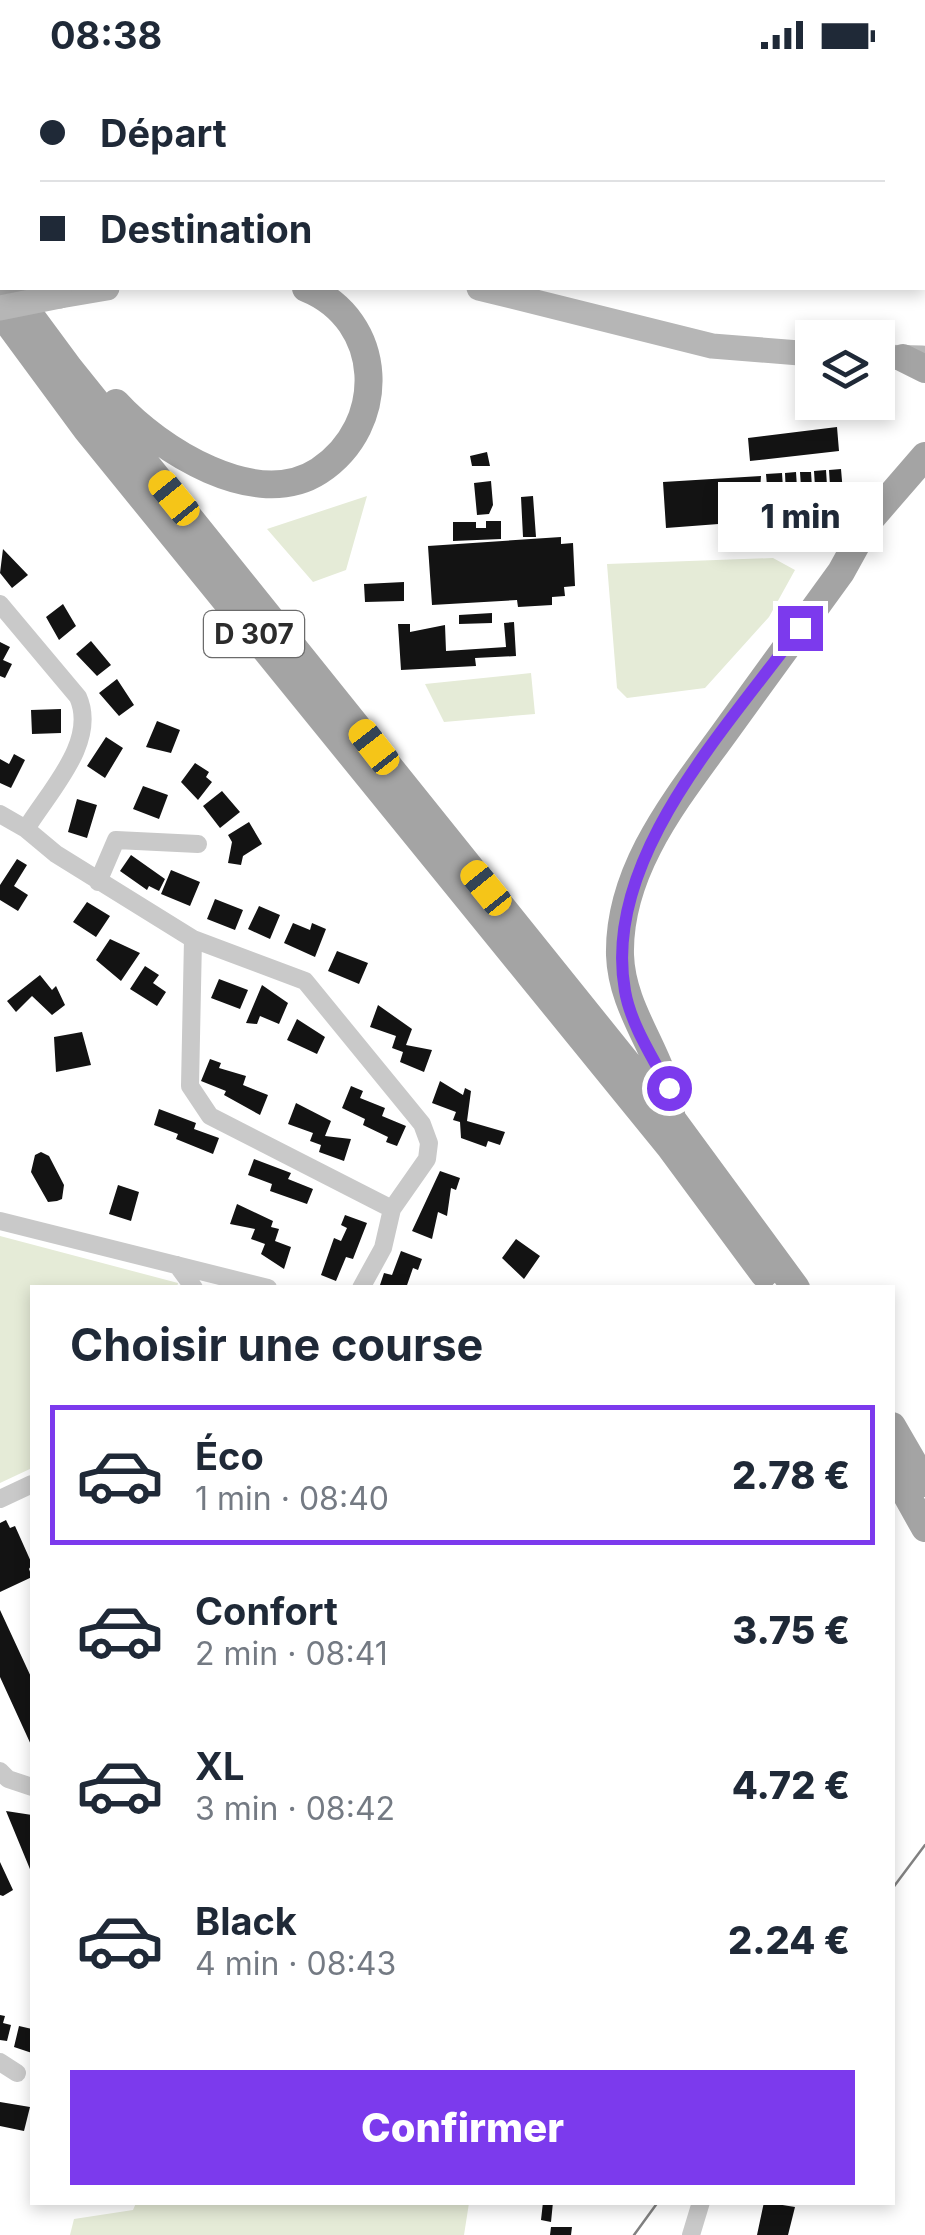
<!DOCTYPE html>
<html lang="fr">
<head>
<meta charset="utf-8">
<style>
	body { margin:0; font-family:Inter,sans-serif; background:#f2f2f3; color:#1f2937; height:100vh; display:flex; flex-direction:column; font-size:38px; white-space:nowrap }
	* { box-sizing:border-box; margin:0 }
	p { font-size:32px; color:#747a83 }
	.icon { flex:none; width:55px; height:55px; fill:none; stroke:currentColor; stroke-width:2; stroke-linecap:round; stroke-linejoin:round }
	.map { position:relative; flex:1; overflow:hidden }
	.sheet { position:absolute; left:30px; top:1215px; width:865px; height:920px; display:flex; flex-direction:column; background:#fff; border-radius:0px; box-shadow:0 5px 15px #0003 }
	.sheet>* { flex:none }
	.hud { position:absolute; left:0px; top:0px; width:925px; height:220px; box-shadow:0 5px 15px #0003; display:grid; align-content:center; height:220px; padding:0 40px; background:#fff }
	.buttons { position:absolute; left:795px; top:250px; display:grid; gap:20px }
	.buttons a { display:grid; place-items:center; width:100px; height:100px; border-radius:0px; background:#fff; box-shadow:0 5px 15px #0003; font-size:50px }
	.end { position:absolute; width:45px; height:45px; margin:-22px; border:12px solid #7c3aed; background:#fff; box-shadow:0 0 0 5px #fff }
	.from { border-radius:50% }
	.bubble { position:absolute; height:70px; border-radius:0px; background:#fff; box-shadow:0 5px 15px #0003; font-size:32px; font-weight:800; line-height:70px; text-align:center }
	.car { position:absolute; width:30px; height:60px; margin:-30px -15px; border-radius:12px; box-shadow:0 0 8px 2px #0007; background:linear-gradient(#f5c518 24%,#345 0 40%,#f5c518 0 76%,#345 0 86%,#f5c518 0) }
	.hud b { display:flex; align-items:center; gap:35px; height:95px; font-size:38px }
	.hud b+b { border-top:2px solid #e0e1e3 }
	.hud i { width:25px; height:25px; background:#1f2937 }
	ul { padding:0; list-style:none }
	li { display:flex; align-items:center; gap:30px; height:140px; margin:0 20px 15px; padding:0 20px; border:5px solid transparent; border-radius:0px }
	li div { flex:1 }
	li b { display:block; font-size:38px }
	li em { font-style:normal; font-weight:800 }
	li.active { border-color:#7c3aed }
	li>.icon { width:90px; height:90px; stroke-width:1.5 }
	h2 { padding:0 40px; font-size:45px; line-height:120px }
	.button { display:flex; gap:20px; margin-top:auto; padding:20px 40px }
	.button a { flex:1; height:115px; border-radius:0px; background:#7c3aed; color:#fff; font-size:40px; font-weight:800; line-height:115px; text-align:center }
	.status { display:flex; justify-content:space-between; align-items:center; height:70px; padding:0 50px; background:#fff; direction:ltr }
	.status svg { height:28px; fill:currentColor }
	.map>svg:first-child { display:block }
	.green { fill:#e5ebd7 }
	.building { fill:#131313 }
	.lines { fill:none; stroke-linecap:round; stroke-linejoin:round }
	.street { stroke:#c9c9c9; stroke-width:18 }
	.secondary { stroke:#b6b6b6; stroke-width:25 }
	.primary { stroke:#a4a4a4; stroke-width:28 }
	.highway { stroke:#939393; stroke-width:32 }
	.tram { stroke:#818181; stroke-width:2.5 }
	.secondary-bridge { stroke:#b6b6b6; stroke-width:25 }
	.route { stroke:#7c3aed; stroke-width:12 }
	.labels { text-anchor:middle; dominant-baseline:central; stroke-width:10; stroke-linejoin:round; paint-order:stroke }
	.shield { fill:#fff; stroke:#6b6b6b; stroke-width:2.5 }
	.shield-label { font-size:28px; font-weight:bold; fill:#2c2c2c }
</style>
</head>
<body>
<div class="status"><b>08:38</b><svg viewBox="0 0 49 12"><path d="M0 12V9h3v3zM5 12V6h3v6zM10 12V3h3v9zM15 12V0h3v12zM26 1h20v11H26zM47 4h2v5h-2z"/></svg></div>
<div class="map">
<svg width="925" height="2165" viewBox="0 0 925 2165">
	<rect width="100%" height="100%" fill="#fff"/>
	<path class="green" d="M 367,426 L 346,500 L 313,512 L 267,459 Z
		M 773,488 L 795,500 L 769,547 L 705,618 L 627,628 L 617,618 L 607,494 Z
		M 531,603 L 535,644 L 444,652 L 425,614 Z
		M 0,1166 L 178,1213 L 177,1218 L 32,1218 L 32,1398 L 0,1413 Z
		M 136,2133 L 136,2132 L 469,2133 L 464,2165 L 70,2165 L 74,2149 L 133,2140 Z"/>
	<path class="building" d="M 837,357 L 839,381 L 750,391 L 748,368 Z
		M 487,382 L 490,396 L 472,396 L 470,386 Z
		M 841,399 L 845,446 L 832,447 L 829,400 Z
		M 826,400 L 829,447 L 817,448 L 814,401 Z
		M 796,402 L 799,449 L 787,449 L 785,403 Z
		M 800,402 L 811,402 L 814,448 L 803,448 Z
		M 782,403 L 785,450 L 770,451 L 766,404 Z
		M 761,406 L 758,451 L 666,458 L 663,412 Z
		M 491,411 L 493,435 L 489,444 L 477,445 L 474,413 Z
		M 533,426 L 536,467 L 523,467 L 521,427 Z
		M 486,451 L 501,451 L 501,469 L 453,471 L 453,452 L 476,452 L 476,458 L 486,458 Z
		M 561,467 L 561,474 L 573,473 L 575,516 L 564,517 L 565,526 L 552,527 L 552,535 L 518,537 L 517,530 L 432,535 L 428,476 Z
		M 3,479 L 28,505 L 12,518 L 0,503 Z
		M 404,512 L 404,531 L 365,532 L 364,514 Z
		M 63,534 L 76,556 L 59,570 L 46,547 Z
		M 492,543 L 492,553 L 459,554 L 459,545 Z
		M 514,552 L 516,586 L 475,588 L 476,596 L 401,600 L 398,554 L 410,554 L 410,562 L 445,555 L 446,581 L 506,577 L 504,553 Z
		M 91,571 L 111,595 L 97,606 L 76,584 Z
		M 0,572 L 10,577 L 3,590 L 12,594 L 5,608 L 0,606 Z
		M 117,609 L 134,635 L 119,646 L 99,623 Z
		M 61,639 L 61,663 L 32,664 L 31,640 Z
		M 157,651 L 180,660 L 171,683 L 146,677 Z
		M 106,667 L 123,678 L 105,708 L 87,696 Z
		M 14,684 L 25,690 L 11,718 L 0,713 L 0,689 L 9,694 Z
		M 195,693 L 209,702 L 206,707 L 212,712 L 198,730 L 181,712 Z
		M 143,716 L 168,725 L 159,749 L 133,739 Z
		M 222,721 L 240,742 L 220,758 L 203,736 Z
		M 77,729 L 97,735 L 87,768 L 68,762 Z
		M 249,752 L 262,774 L 243,786 L 241,795 L 228,793 L 232,772 L 228,765 Z
		M 131,785 L 165,809 L 159,821 L 149,816 L 147,820 L 120,801 Z
		M 17,789 L 27,795 L 14,816 L 28,825 L 18,841 L 0,830 L 0,815 Z
		M 171,800 L 200,812 L 190,836 L 161,824 Z
		M 215,829 L 243,840 L 235,860 L 207,849 Z
		M 87,832 L 110,846 L 96,867 L 73,852 Z
		M 259,836 L 280,845 L 270,869 L 248,859 Z
		M 293,853 L 310,860 L 312,853 L 326,859 L 315,887 L 284,873 Z
		M 110,869 L 140,883 L 121,911 L 96,890 Z
		M 337,881 L 368,893 L 359,914 L 328,901 Z
		M 145,896 L 159,905 L 153,913 L 166,922 L 157,936 L 130,919 Z
		M 40,905 L 52,920 L 56,916 L 65,935 L 52,945 L 32,926 L 16,942 L 7,931 Z
		M 219,909 L 248,920 L 240,939 L 211,928 Z
		M 262,915 L 288,933 L 279,954 L 260,946 L 257,954 L 246,953 Z
		M 378,935 L 412,959 L 406,975 L 432,980 L 424,1002 L 400,992 L 403,982 L 392,978 L 396,966 L 370,957 Z
		M 297,949 L 325,967 L 317,984 L 287,970 Z
		M 82,962 L 91,995 L 56,1002 L 54,967 Z
		M 210,989 L 221,993 L 219,998 L 246,1006 L 243,1015 L 268,1025 L 260,1045 L 224,1025 L 226,1021 L 201,1011 Z
		M 440,1011 L 463,1025 L 465,1018 L 471,1021 L 467,1051 L 505,1062 L 500,1075 L 488,1071 L 486,1077 L 461,1068 L 460,1052 L 453,1050 L 456,1042 L 432,1033 Z
		M 351,1016 L 363,1021 L 360,1028 L 385,1038 L 382,1046 L 406,1056 L 397,1076 L 386,1072 L 388,1067 L 363,1055 L 365,1049 L 342,1038 Z
		M 296,1033 L 331,1051 L 325,1066 L 351,1069 L 344,1091 L 319,1082 L 321,1075 L 310,1071 L 313,1063 L 288,1054 Z
		M 159,1039 L 196,1053 L 194,1059 L 219,1068 L 213,1084 L 176,1069 L 178,1064 L 154,1055 Z
		M 41,1082 L 49,1086 L 64,1115 L 62,1129 L 57,1131 L 48,1132 L 31,1102 L 35,1085 Z
		M 254,1089 L 291,1103 L 288,1109 L 313,1119 L 307,1134 L 270,1121 L 272,1114 L 248,1105 Z
		M 440,1101 L 460,1108 L 456,1120 L 451,1118 L 447,1146 L 438,1142 L 432,1169 L 412,1161 Z
		M 118,1115 L 139,1122 L 131,1151 L 109,1144 Z
		M 237,1134 L 273,1151 L 271,1157 L 279,1159 L 275,1171 L 291,1177 L 284,1199 L 261,1184 L 265,1174 L 251,1169 L 255,1159 L 230,1154 Z
		M 345,1145 L 367,1153 L 353,1189 L 346,1187 L 336,1211 L 321,1205 L 334,1168 L 341,1171 L 347,1158 L 341,1155 Z
		M 516,1169 L 540,1186 L 524,1209 L 502,1188 Z
		M 401,1181 L 422,1189 L 418,1200 L 413,1198 L 406,1218 L 379,1218 L 384,1203 L 392,1205 Z
		M 6,1450 L 10,1458 L 15,1456 L 32,1494 L 29,1499 L 32,1507 L 0,1522 L 0,1453 Z
		M 0,1540 L 32,1609 L 32,1677 L 0,1607 Z
		M 6,1741 L 32,1745 L 32,1804 Z
		M 0,1792 L 13,1820 L 3,1826 L 0,1825 Z
		M 0,1945 L 5,1946 L 3,1953 L 11,1955 L 7,1971 L 0,1970 Z
		M 19,1956 L 32,1959 L 32,1983 L 14,1977 Z
		M 0,2032 L 30,2037 L 24,2061 L 0,2056 Z
		M 543,2132 L 553,2132 L 551,2152 L 541,2150 Z
		M 764,2132 L 795,2137 L 788,2165 L 757,2165 Z
		M 551,2157 L 572,2157 L 571,2165 L 550,2165 Z"/>
	<g class="lines">
		<path class="street" d="M 0,534 L 78,627 C 98,672 49,721 26,759 L 56,784 L 193,869 L 305,911 L 422,1054 L 429,1073 L 427,1089 L 392,1139 L 383,1178 L 361,1218
			M 0,744 L 26,759
			M 98,812 L 116,770 L 198,774
			M 193,869 L 190,1016 L 210,1046 L 392,1139
			M 0,1151 L 268,1218
			M 177,1195 L 194,1218
			M 0,1429 L 32,1414
			M 0,1701 L 8,1709 L 32,1717
			M 0,1992 L 17,2003
			M 691,2165 L 701,2132"/>
		<path class="secondary" d="M 479,218 L 712,276 L 812,284
			M 60,226 L 107,218
			M 878,287 L 922,288"/>
		<path class="primary" d="M 0,85 L 2,87
			M 10,218 L 69,298 L 672,1049 L 796,1218
			M 0,242 L 87,360 L 670,1077 L 764,1204
			M 903,288 L 925,299
			M 116,333 C 158,379 256,442 319,401 C 389,355 385,250 306,218
			M 848,475 L 925,386
			M 671,1042 C 666,986 622,944 620,885 C 618,799 678,727 725,662 C 764,609 802,555 841,502 L 862,464
			M 892,1356 L 925,1413
			M 892,1399 L 925,1458"/>
		<path class="highway" d="M 910,0 L 914,2"/>
		<path class="tram" d="M 892,1819 L 925,1775
			M 634,2165 L 658,2132"/>
		<path class="secondary-bridge" d="M 0,238 L 60,226"/>
	</g>
	<g class="lines">
		<path class="route" d="M 669,1018 C 653,988 631,955 625,921 C 601,789 727,658 800,558"/>
	</g>
	<g class="labels">
		<rect class="shield" x="204" y="541" width="100" height="46" rx="8"/>
		<g class="shield-label">
			<text x="254" y="564">D 307</text>
		</g>
	</g>
</svg>
<div class="buttons">
<a><svg class="icon" aria-label="layers" viewBox="0 0 24 24"><path d="M12 4l9 5-9 5-9-5zM3 14l9 5 9-5"/></svg></a>
</div>
<i class="end from" style="left:669px;top:1018px"></i>
<i class="end" style="left:800px;top:558px"></i>
<div class="bubble" style="left:718px;top:412px;width:165px">1 min</div>
<i class="car" style="left:174px;top:428px;rotate:321deg"></i>
<i class="car" style="left:374px;top:677px;rotate:322deg"></i>
<i class="car" style="left:486px;top:818px;rotate:321deg"></i>
<div class="hud">
<b><i class="from"></i>Départ</b>
<b><i></i>Destination</b>
</div>
<section class="sheet">
<h2>Choisir une course</h2>
<ul>
<li class="active"><svg class="icon" aria-label="car" viewBox="0 0 24 24"><path d="M5 17H2v-5l4-1 3-4h7l3 4 3 1v5h-3M9 17h6M6 11h13"/><circle cx="7" cy="17" r="2"/><circle cx="17" cy="17" r="2"/></svg><div><b>Éco</b><p>1 min · 08:40</p></div><em>2.78 €</em></li>
<li><svg class="icon" aria-label="car" viewBox="0 0 24 24"><path d="M5 17H2v-5l4-1 3-4h7l3 4 3 1v5h-3M9 17h6M6 11h13"/><circle cx="7" cy="17" r="2"/><circle cx="17" cy="17" r="2"/></svg><div><b>Confort</b><p>2 min · 08:41</p></div><em>3.75 €</em></li>
<li><svg class="icon" aria-label="car" viewBox="0 0 24 24"><path d="M5 17H2v-5l4-1 3-4h7l3 4 3 1v5h-3M9 17h6M6 11h13"/><circle cx="7" cy="17" r="2"/><circle cx="17" cy="17" r="2"/></svg><div><b>XL</b><p>3 min · 08:42</p></div><em>4.72 €</em></li>
<li><svg class="icon" aria-label="car" viewBox="0 0 24 24"><path d="M5 17H2v-5l4-1 3-4h7l3 4 3 1v5h-3M9 17h6M6 11h13"/><circle cx="7" cy="17" r="2"/><circle cx="17" cy="17" r="2"/></svg><div><b>Black</b><p>4 min · 08:43</p></div><em>2.24 €</em></li>
</ul>
<div class="button"><a>Confirmer</a></div>
</section>
</div>
</body>
</html>
